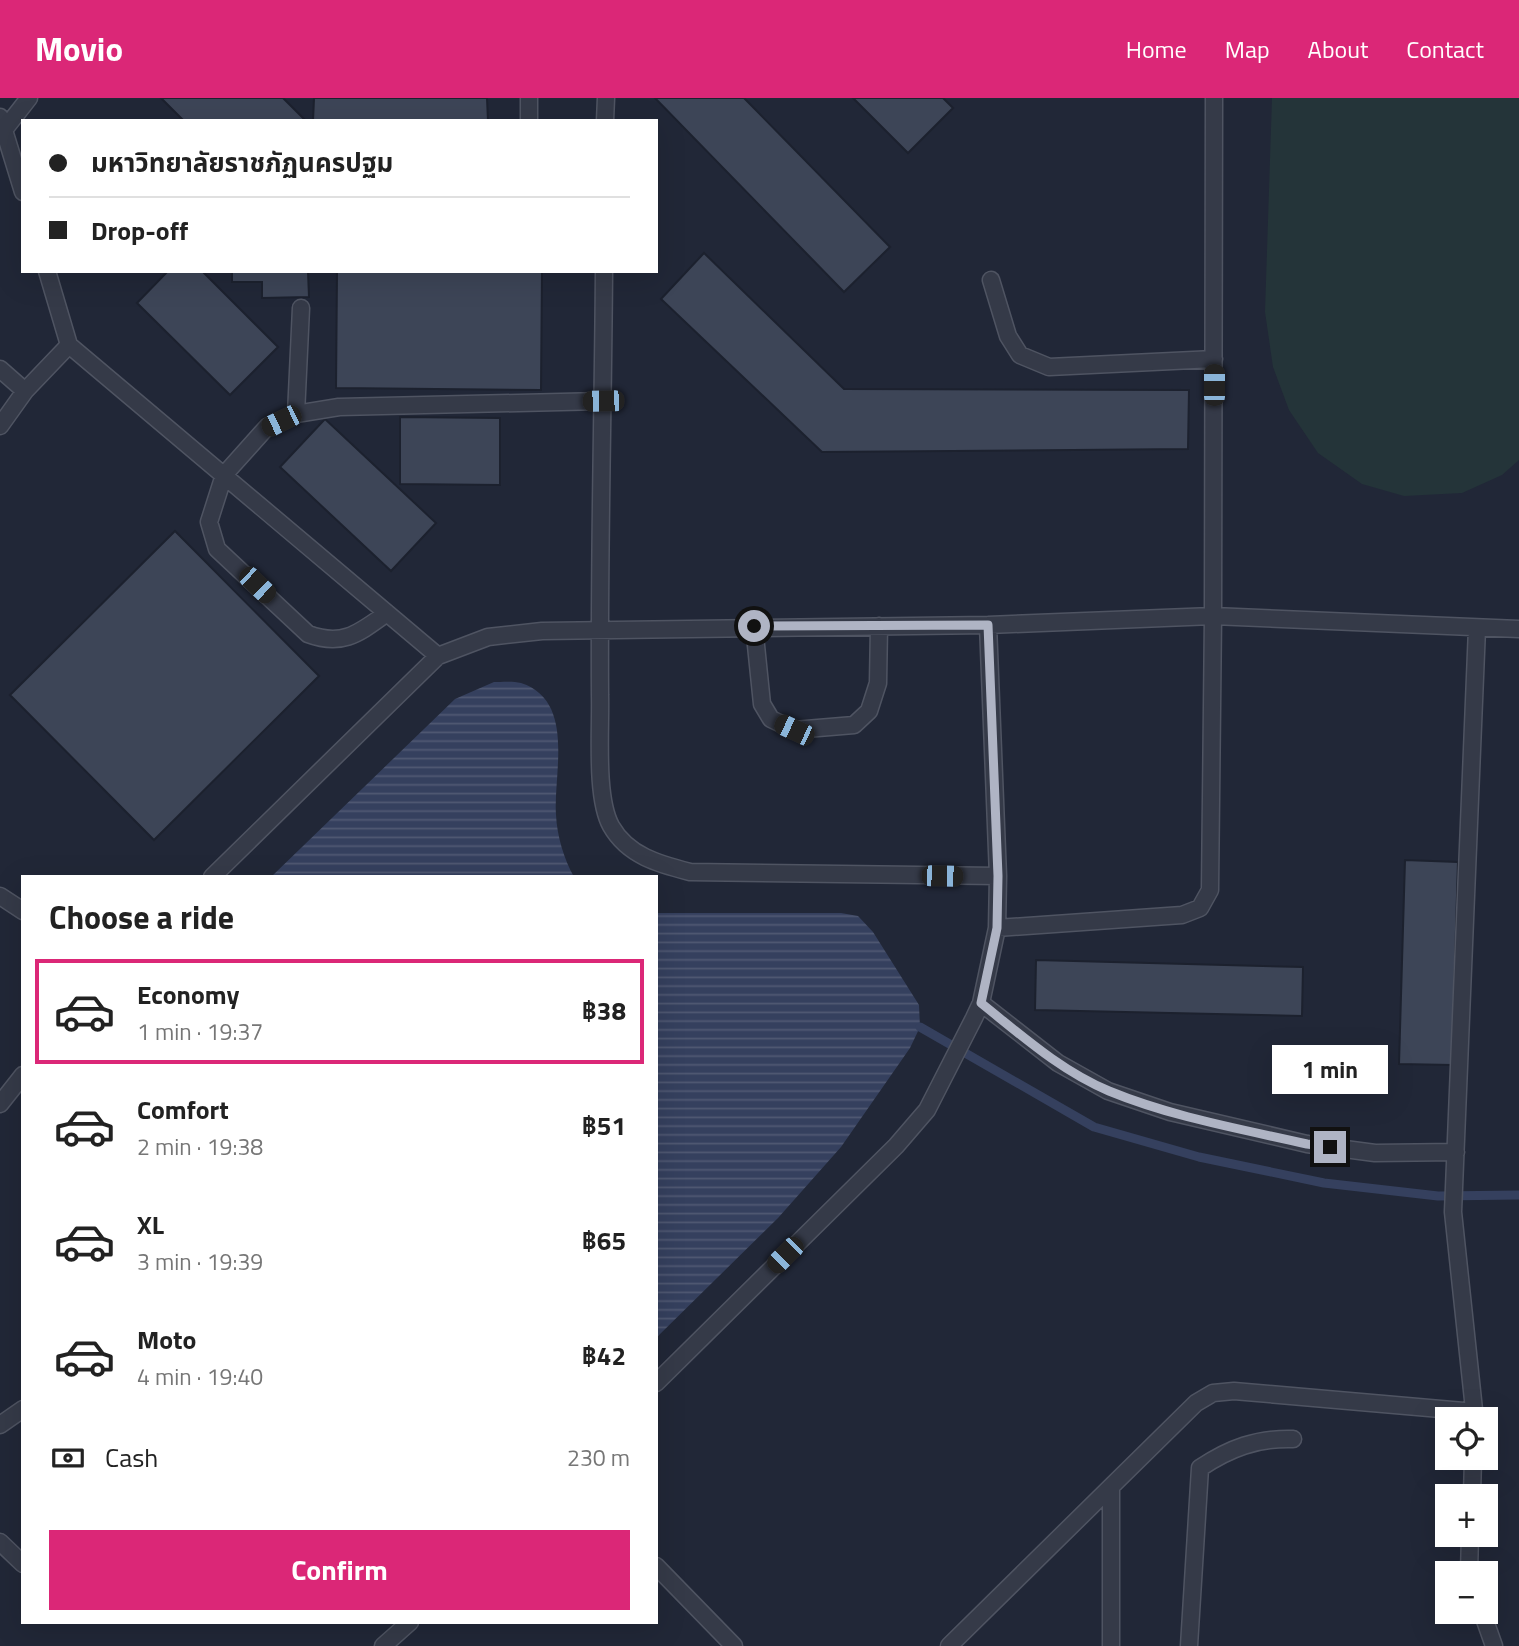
<!DOCTYPE html>
<html lang="en">
<head>
<meta charset="utf-8">
<style>
	body { margin:0; font-family:"Titillium Web","Noto Sans Thai",sans-serif; background:#f6f6f6; color:#222; height:100vh; display:flex; flex-direction:column; font-size:26px; white-space:nowrap }
	* { box-sizing:border-box; margin:0 }
	p { font-size:23px; color:#767676 }
	.icon { flex:none; width:38px; height:38px; fill:none; stroke:currentColor; stroke-width:2; stroke-linecap:round; stroke-linejoin:round }
	.map { position:relative; flex:1; overflow:hidden }
	.panel { position:absolute; left:21px; top:777px; width:637px; height:749px; display:flex; flex-direction:column; background:#fff; border-radius:0px; box-shadow:0 7px 28px #0002 }
	.panel>* { flex:none }
	.top-card { position:absolute; left:21px; top:21px; width:637px; height:154px; border-radius:0px; box-shadow:0 7px 28px #0002; display:grid; align-content:center; height:154px; padding:0 28px; background:#fff }
	.tools { position:absolute; left:1435px; top:1309px; display:grid; gap:14px }
	.tools a { display:grid; place-items:center; width:63px; height:63px; border-radius:0px; background:#fff; box-shadow:0 7px 28px #0002; font-size:35px }
	.end { position:absolute; width:32px; height:32px; margin:-16px; border:9px solid #afb4c4; background:#111; box-shadow:0 0 0 4px #111 }
	.from { border-radius:50% }
	.bubble { position:absolute; height:49px; border-radius:0px; background:#fff; box-shadow:0 7px 28px #0002; font-size:23px; font-weight:700; line-height:49px; text-align:center }
	.car { position:absolute; width:21px; height:42px; margin:-21px -10px; border-radius:9px; box-shadow:0 0 5px 2px #0007; background:linear-gradient(#222 24%,#8ab4d8 0 40%,#222 0 76%,#8ab4d8 0 86%,#222 0) }
	.top-card b { display:flex; align-items:center; gap:24px; height:66px; font-size:26px }
	.top-card b+b { border-top:2px solid #e0e0e0 }
	.top-card i { width:18px; height:18px; background:#222 }
	ul { padding:0; list-style:none }
	li { display:flex; align-items:center; gap:21px; height:105px; margin:0 14px 10px; padding:0 14px; border:4px solid transparent; border-radius:0px }
	li div { flex:1 }
	li b { display:block; font-size:26px }
	li em { font-style:normal; font-weight:700 }
	li.on { border-color:#db2777 }
	li>.icon { width:63px; height:63px; stroke-width:1.5 }
	h2 { padding:0 28px; font-size:32px; line-height:84px }
	.pay { display:flex; align-items:center; gap:18px; height:77px; padding:0 28px; font-size:26px }
	.pay p { margin-inline-start:auto }
	.cta { display:flex; gap:14px; margin-top:auto; padding:14px 28px }
	.cta a { flex:1; height:80px; border-radius:0px; background:#db2777; color:#fff; font-size:28px; font-weight:700; line-height:80px; text-align:center }
	header { display:flex; align-items:center; gap:42px; box-sizing:border-box; height:98px; padding:0 35px; background:#db2777; color:#fff }
	header strong { font-size:33px }
	nav { display:flex; gap:38px; margin-inline-start:auto; font-size:24px }
	.map>svg:first-child { display:block }
	.pitch { fill:#243439 }
	.water { fill:url(#water-rules) }
	.lines { fill:none; stroke-linecap:round; stroke-linejoin:round }
	.stream { stroke:#35405e; stroke-width:9 }
	.building { fill:#3d4557; stroke:#1c212e; stroke-width:2 }
	.lane-casing { stroke:#4f5462; stroke-width:19 }
	.lane { stroke:#353a48; stroke-width:16 }
	.route { stroke:#afb4c4; stroke-width:9 }
</style>
</head>
<body>
<header>
<strong>Movio</strong>
<nav><a>Home</a><a>Map</a><a>About</a><a>Contact</a></nav>
</header>
<div class="map">
<svg width="1519" height="1548" viewBox="0 0 1519 1548">
	<defs>
		<pattern id="water-rules" width="6" height="5" patternUnits="userSpaceOnUse" patternTransform="scale(1.75)"><rect width="6" height="5" fill="#35405e"/><path d="M0 2.5h6" fill="none" stroke="#505973"/></pattern>
	</defs>
	<rect width="100%" height="100%" fill="#212737"/>
	<path class="pitch" d="M 1272,0 L 1519,0 L 1519,362 L 1502,377 L 1462,395 L 1404,398 L 1362,386 L 1318,355 L 1289,312 L 1273,269 L 1265,214 Z"/>
	<path class="water" d="M 494,584 C 502,584 513,583 521,585 C 576,603 553,676 556,717 C 557,738 564,761 574,779 L 271,779 L 455,601 Z
		M 656,815 L 841,815 L 858,818 L 873,834 L 919,907 L 920,929 L 910,950 L 841,1049 L 778,1120 L 656,1240 Z"/>
	<g class="lines">
		<path class="stream" d="M 920,929 L 1094,1029 L 1199,1059 L 1324,1085 L 1438,1098 L 1519,1097"/>
	</g>
	<path class="building" d="M 161,0 L 283,0 L 306,23 L 184,23 Z
		M 314,0 L 487,0 L 488,23 L 313,23 Z
		M 655,0 L 744,0 L 890,149 L 844,194 Z
		M 853,0 L 943,0 L 953,10 L 908,55 Z
		M 704,155 L 844,291 L 1189,292 L 1188,351 L 822,354 L 661,201 Z
		M 168,173 L 202,173 L 278,249 L 230,297 L 137,205 Z
		M 232,173 L 308,173 L 309,199 L 262,200 L 262,184 L 232,184 Z
		M 337,173 L 542,173 L 541,292 L 336,290 Z
		M 400,319 L 500,320 L 500,387 L 400,386 Z
		M 325,321 L 436,425 L 391,473 L 280,369 Z
		M 175,433 L 319,578 L 154,742 L 10,597 Z
		M 1405,762 L 1458,764 L 1452,967 L 1399,966 Z
		M 1036,862 L 1303,869 L 1302,918 L 1035,912 Z"/>
	<g class="lines">
		<defs>
			<path id="lane" d="M 0,19 L 23,94
				M 529,23 L 529,0
				M 605,23 L 606,0
				M 4,32 L 29,0
				M 47,173 L 69,247 L 438,558
				M 604,173 C 603,314 599,456 600,597 C 601,631 595,699 611,728 C 628,758 659,766 690,774 L 998,778
				M 991,182 L 1008,238 L 1020,257 L 1049,269 L 1214,261
				M 0,271 L 25,293
				M 296,316 L 301,210
				M 0,328 L 25,293 L 69,247
				M 387,515 C 359,535 343,549 308,536 L 217,451 L 209,424 L 224,377 L 267,329 L 296,316 L 339,309 L 603,303
				M 754,528 L 762,606 L 771,621 L 794,632 L 854,627 L 869,613 L 878,585 L 879,528
				M 212,779 L 438,558 L 488,539 L 542,533 L 988,527 L 1213,518 L 1519,531
				M 0,798 L 23,813
				M 997,830 L 1182,817 L 1200,810 L 1210,792 L 1213,518 L 1214,0
				M 981,905 L 1058,965 L 1108,993 L 1170,1014 L 1307,1046 L 1375,1055 L 1456,1054
				M 0,1006 L 23,977
				M 656,1285 L 896,1048 L 927,1012 L 974,920 L 981,905 L 997,830 L 998,778 L 988,527
				M 1475,1321 L 1453,1114 L 1477,530
				M 0,1327 L 23,1311
				M 1111,1389 L 1111,1548
				M 1472,1398 L 1473,1360
				M 0,1444 L 23,1466
				M 656,1468 L 734,1548
				M 1469,1475 L 1470,1437
				M 1482,1514 L 1494,1548
				M 383,1548 L 410,1524
				M 949,1548 L 1196,1305 L 1213,1295 L 1234,1293 L 1475,1314
				M 1189,1548 L 1200,1370 C 1230,1350 1257,1340 1293,1341"/>
		</defs>
		<use href="#lane" class="lane-casing"/>
		<use href="#lane" class="lane"/>
	</g>
	<g class="lines">
		<path class="route" d="M 754,528 L 988,527 L 998,778 L 997,830 L 981,905 C 1021,937 1061,973 1109,993 C 1172,1019 1241,1031 1307,1046 L 1330,1049"/>
	</g>
</svg>
<div class="tools">
<a><svg class="icon" aria-label="locate" viewBox="0 0 24 24"><circle cx="12" cy="12" r="6"/><path d="M12 2v4M12 18v4M2 12h4M18 12h4"/></svg></a>
<a>+</a>
<a>−</a>
</div>
<i class="end from" style="left:754px;top:528px"></i>
<i class="end" style="left:1330px;top:1049px"></i>
<div class="bubble" style="left:1272px;top:947px;width:116px">1 min</div>
<i class="car" style="left:1214px;top:287px;rotate:0deg"></i>
<i class="car" style="left:603px;top:303px;rotate:269deg"></i>
<i class="car" style="left:281px;top:323px;rotate:244deg"></i>
<i class="car" style="left:257px;top:487px;rotate:134deg"></i>
<i class="car" style="left:794px;top:632px;rotate:295deg"></i>
<i class="car" style="left:942px;top:778px;rotate:91deg"></i>
<i class="car" style="left:785px;top:1157px;rotate:225deg"></i>
<div class="top-card">
<b><i class="from"></i>มหาวิทยาลัยราชภัฏนครปฐม</b>
<b><i></i>Drop-off</b>
</div>
<section class="panel">
<h2>Choose a ride</h2>
<ul>
<li class="on"><svg class="icon" aria-label="car" viewBox="0 0 24 24"><path d="M5 17H2v-5l4-1 3-4h7l3 4 3 1v5h-3M9 17h6M6 11h13"/><circle cx="7" cy="17" r="2"/><circle cx="17" cy="17" r="2"/></svg><div><b>Economy</b><p>1 min · 19:37</p></div><em>฿38</em></li>
<li><svg class="icon" aria-label="car" viewBox="0 0 24 24"><path d="M5 17H2v-5l4-1 3-4h7l3 4 3 1v5h-3M9 17h6M6 11h13"/><circle cx="7" cy="17" r="2"/><circle cx="17" cy="17" r="2"/></svg><div><b>Comfort</b><p>2 min · 19:38</p></div><em>฿51</em></li>
<li><svg class="icon" aria-label="car" viewBox="0 0 24 24"><path d="M5 17H2v-5l4-1 3-4h7l3 4 3 1v5h-3M9 17h6M6 11h13"/><circle cx="7" cy="17" r="2"/><circle cx="17" cy="17" r="2"/></svg><div><b>XL</b><p>3 min · 19:39</p></div><em>฿65</em></li>
<li><svg class="icon" aria-label="car" viewBox="0 0 24 24"><path d="M5 17H2v-5l4-1 3-4h7l3 4 3 1v5h-3M9 17h6M6 11h13"/><circle cx="7" cy="17" r="2"/><circle cx="17" cy="17" r="2"/></svg><div><b>Moto</b><p>4 min · 19:40</p></div><em>฿42</em></li>
</ul>
<div class="pay"><svg class="icon" aria-label="cash" viewBox="0 0 24 24"><path d="M3 7h18v10H3z"/><circle cx="12" cy="12" r="2"/></svg>Cash<p>230 m</p></div>
<div class="cta"><a>Confirm</a></div>
</section>
</div>
</body>
</html>
